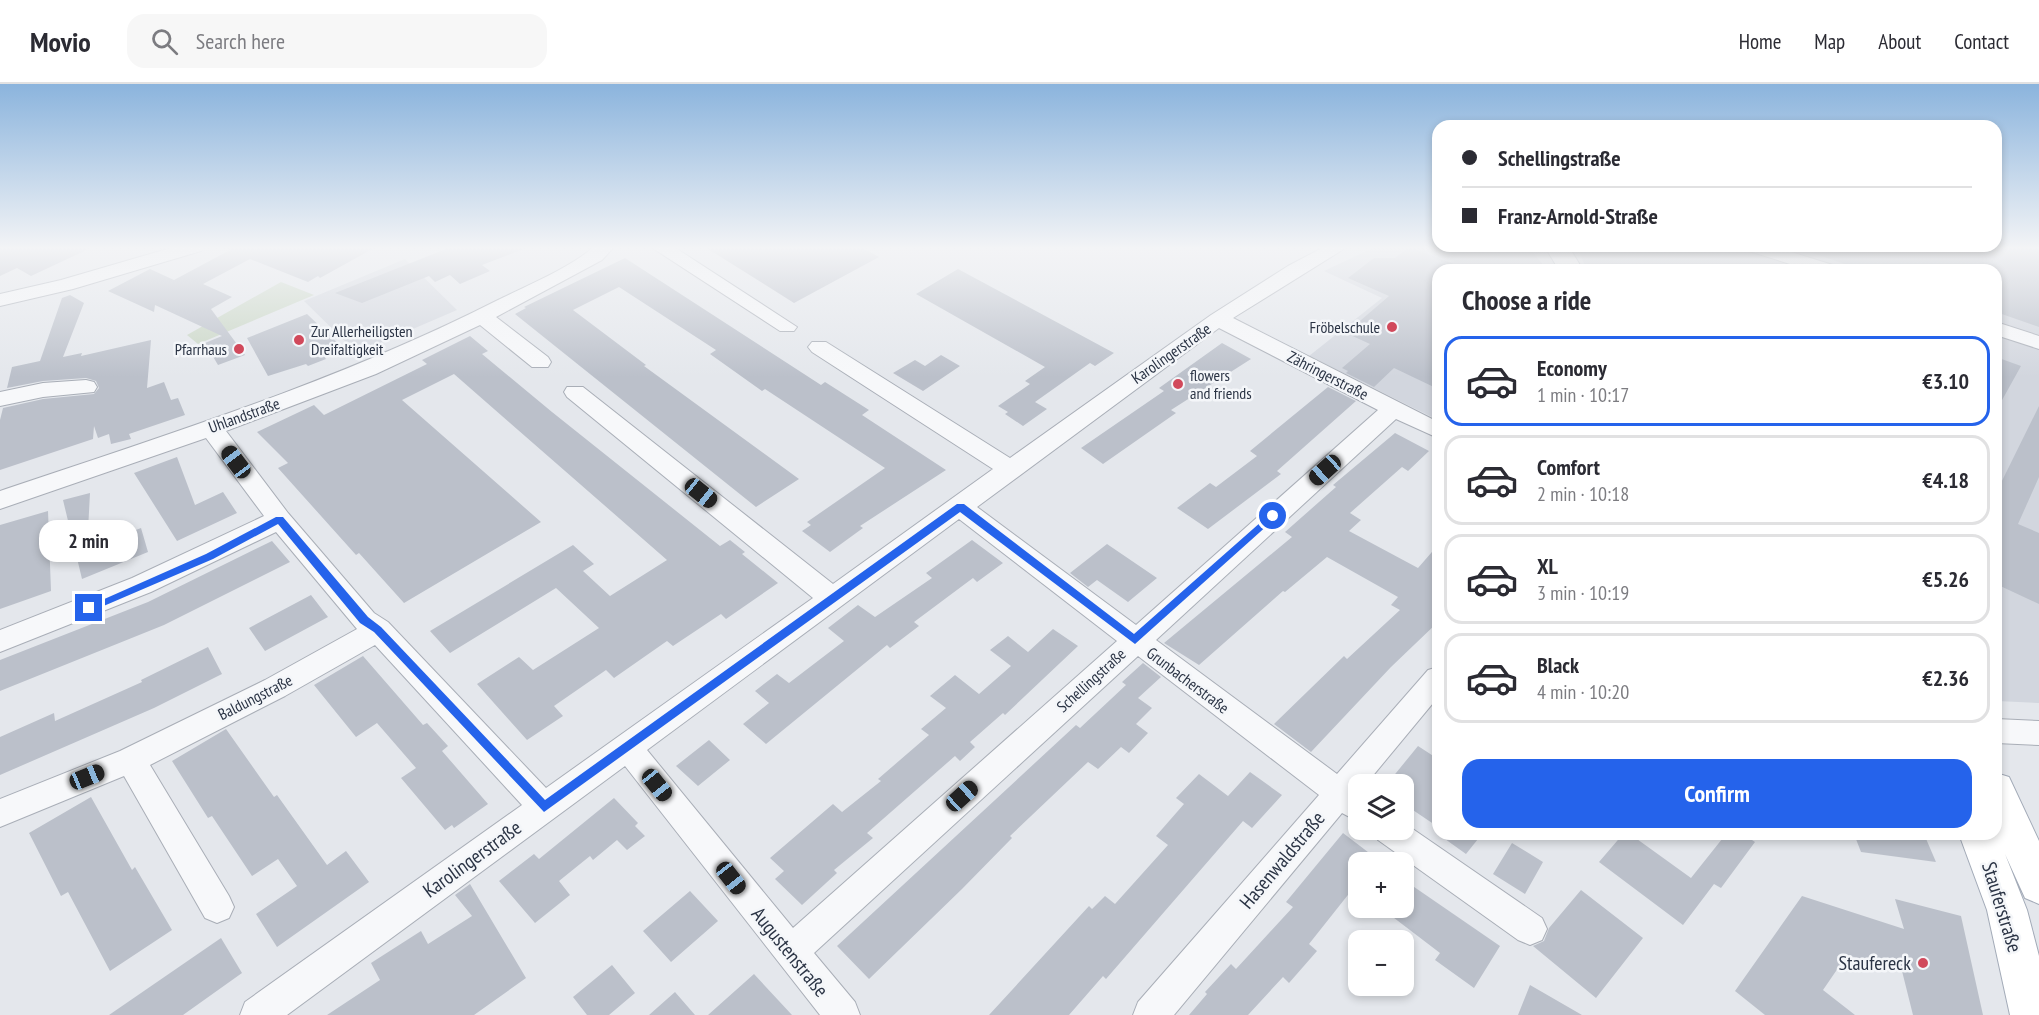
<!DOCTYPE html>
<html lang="en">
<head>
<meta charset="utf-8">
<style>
	body { margin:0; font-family:"PT Sans Narrow",sans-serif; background:#f7f7f7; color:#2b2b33; height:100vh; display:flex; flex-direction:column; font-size:22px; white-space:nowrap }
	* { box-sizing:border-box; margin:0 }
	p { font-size:20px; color:#7c7c81 }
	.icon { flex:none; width:33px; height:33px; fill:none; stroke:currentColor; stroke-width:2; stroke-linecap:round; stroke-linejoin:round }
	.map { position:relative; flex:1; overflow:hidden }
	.details { position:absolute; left:1432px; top:180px; width:570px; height:576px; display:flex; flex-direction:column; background:#fff; border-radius:18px; box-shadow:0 3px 9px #0003 }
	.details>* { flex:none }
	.hud { position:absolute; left:1432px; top:36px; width:570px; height:132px; border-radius:18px; box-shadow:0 3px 9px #0003; display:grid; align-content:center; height:132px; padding:0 30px; background:#fff }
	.buttons { position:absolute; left:1348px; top:690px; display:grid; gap:12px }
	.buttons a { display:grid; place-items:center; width:66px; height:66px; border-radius:12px; background:#fff; box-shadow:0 3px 9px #0003; font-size:30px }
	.end { position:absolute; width:27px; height:27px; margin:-14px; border:8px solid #2563eb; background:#fff; box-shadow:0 0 0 3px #fff }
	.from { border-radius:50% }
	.bubble { position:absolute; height:42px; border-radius:18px; background:#fff; box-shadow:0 3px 9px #0003; font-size:20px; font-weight:600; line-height:42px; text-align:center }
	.car { position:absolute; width:18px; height:36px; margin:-18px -9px; border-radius:8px; box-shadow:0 0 4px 2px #0007; background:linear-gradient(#222 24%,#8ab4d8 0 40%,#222 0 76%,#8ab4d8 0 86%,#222 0) }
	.hud b { display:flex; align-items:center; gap:21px; height:57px; font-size:22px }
	.hud b+b { border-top:2px solid #e1e1e2 }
	.hud i { width:15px; height:15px; background:#2b2b33 }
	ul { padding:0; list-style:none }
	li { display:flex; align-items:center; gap:18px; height:90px; margin:0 12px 9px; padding:0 18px; border:3px solid #e1e1e2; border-radius:18px }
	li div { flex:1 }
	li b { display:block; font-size:22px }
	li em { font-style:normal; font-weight:600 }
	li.current { border-color:#2563eb }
	li>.icon { width:54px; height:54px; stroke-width:1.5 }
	h2 { padding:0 30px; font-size:27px; line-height:72px }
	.action { display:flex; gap:12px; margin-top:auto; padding:12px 30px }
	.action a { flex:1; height:69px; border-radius:18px; background:#2563eb; color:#fff; font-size:24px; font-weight:600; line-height:69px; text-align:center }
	header { display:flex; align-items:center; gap:36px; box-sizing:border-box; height:84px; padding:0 30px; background:#fff; border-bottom:2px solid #e1e1e2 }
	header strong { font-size:28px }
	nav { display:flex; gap:33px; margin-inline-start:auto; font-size:21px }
	.search { width:420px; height:54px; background:#f7f7f7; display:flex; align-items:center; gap:15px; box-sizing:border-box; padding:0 21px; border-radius:18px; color:#7c7c81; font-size:22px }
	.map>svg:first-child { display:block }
	.built { fill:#d2d6de }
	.green { fill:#c9d6c5 }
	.building { fill:#bbc0ca }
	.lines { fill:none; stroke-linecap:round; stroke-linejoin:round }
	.minor-casing { stroke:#a9aeb7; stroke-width:2 }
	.major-casing { stroke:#a3abb8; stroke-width:2 }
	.minor { fill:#f7f8fa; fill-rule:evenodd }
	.major { fill:#fff; fill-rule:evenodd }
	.route { fill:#2563eb }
	.poi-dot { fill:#d1495b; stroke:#f4f6f9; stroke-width:2 }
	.labels { text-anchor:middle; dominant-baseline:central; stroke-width:5; stroke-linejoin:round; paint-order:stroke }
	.poi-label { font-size:16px; fill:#2b3445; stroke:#f4f6f9; text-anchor:end }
	.street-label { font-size:16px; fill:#2b3445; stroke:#f4f6f9 }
	.near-street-label { font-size:20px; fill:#2b3445; stroke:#f4f6f9 }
	.near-poi-label { font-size:20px; fill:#2b3445; stroke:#f4f6f9; text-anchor:end }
</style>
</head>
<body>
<header>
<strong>Movio</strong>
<div class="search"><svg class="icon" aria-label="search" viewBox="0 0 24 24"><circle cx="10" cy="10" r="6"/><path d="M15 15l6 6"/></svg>Search here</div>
<nav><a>Home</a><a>Map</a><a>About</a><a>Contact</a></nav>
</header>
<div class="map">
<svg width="2039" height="931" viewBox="0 0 2039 931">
	<rect width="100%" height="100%" fill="#e4e7ec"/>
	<path class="built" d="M 1375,163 L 1529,163 L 1547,186 L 1438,186 L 1438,336 L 1309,272 L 1382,214 L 1324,187 Z
		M 1577,163 L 2039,163 L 2039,619 L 1997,617 L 1996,186 L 1587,186 Z
		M 405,175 L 457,226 L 357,269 L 304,217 Z"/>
	<path class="green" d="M 281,198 L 314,211 L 198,260 L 187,251 Z"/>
	<path class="building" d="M 0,163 L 93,163 L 31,192 L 17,184 L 0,192 Z
		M 223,163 L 376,163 L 320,194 L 318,192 L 308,198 L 250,175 L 203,200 L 232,213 L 211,225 L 245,271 L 218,281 L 205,259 L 222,252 L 155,221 L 154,228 L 108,207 L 150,185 L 174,196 L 230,166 Z
		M 451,163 L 526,164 L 482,181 L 490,187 L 460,200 L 450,191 L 435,198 L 429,192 L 362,219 L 335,209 Z
		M 705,163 L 861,163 L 879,173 L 794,219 Z
		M 1409,163 L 1454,180 L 1447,186 L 1438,186 L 1438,305 L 1394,284 L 1374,303 L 1346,289 L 1348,287 L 1342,284 L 1370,260 L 1346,249 L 1389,212 L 1348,194 L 1374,174 L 1395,174 Z
		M 1805,163 L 2039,163 L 2039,243 L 1996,228 L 1996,186 L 1862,186 L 1804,166 Z
		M 625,174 L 821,301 L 825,298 L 869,326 L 862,331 L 946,386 L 860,442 L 863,444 L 830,468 L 802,447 L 811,441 L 807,438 L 885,384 L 765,305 L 762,307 L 710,270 L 716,266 L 619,203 L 573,226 L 646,281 L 644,282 L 799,395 L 756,423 L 515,230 L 526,224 L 524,223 Z
		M 958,185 L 1114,269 L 1095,282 L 1090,279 L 1035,318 L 1047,325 L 1023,342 L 1005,330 L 1008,328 L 998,322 L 1030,300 L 1025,297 L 1045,283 L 916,210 Z
		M 70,211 L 84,219 L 63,273 L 82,269 L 81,272 L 151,256 L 147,304 L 164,298 L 171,316 L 178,314 L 185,331 L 129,350 L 131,355 L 111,360 L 109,350 L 98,354 L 94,342 L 93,355 L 0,386 L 0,336 L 3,324 L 43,315 L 94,310 L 99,304 L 96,297 L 86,294 L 43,297 L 7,304 L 12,283 L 40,277 L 62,214 Z
		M 307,230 L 341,262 L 322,270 L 326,275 L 308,282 L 306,280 L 268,292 L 247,254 Z
		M 470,252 L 488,267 L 482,270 L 552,328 L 720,462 L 730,456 L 745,468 L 742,470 L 778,499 L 726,535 L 721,530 L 673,562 L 667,557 L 614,594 L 606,586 L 554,622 L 563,632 L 527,656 L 477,600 L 519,573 L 533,586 L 599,544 L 556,504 L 450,569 L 430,547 L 573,461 L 594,480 L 583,487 L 610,512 L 667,476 L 454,290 L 402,316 L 541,438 L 404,519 L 359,469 L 356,471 L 278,384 L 288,379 L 257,348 L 314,321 L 324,331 L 427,280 L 422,276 Z
		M 1222,259 L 1251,275 L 1171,326 L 1176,329 L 1103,380 L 1081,364 L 1164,307 L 1159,304 Z
		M 941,271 L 960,282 L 923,307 L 893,289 L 915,276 L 925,282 Z
		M 1996,273 L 2021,282 L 1996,327 Z
		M 1328,303 L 1356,317 L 1277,387 L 1281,390 L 1208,445 L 1177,424 L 1210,399 L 1216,403 L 1257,372 L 1250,367 Z
		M 2039,322 L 2039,393 L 2018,440 L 2039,449 L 2039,520 L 1996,500 L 1996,409 Z
		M 1395,349 L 1429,367 L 1408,387 L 1402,383 L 1350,429 L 1361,436 L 1349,447 L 1418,484 L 1438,461 L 1438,538 L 1391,583 L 1311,668 L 1274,640 L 1344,572 L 1347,575 L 1400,526 L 1391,521 L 1398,513 L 1327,473 L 1285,508 L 1283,507 L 1199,581 L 1164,559 L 1292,453 L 1285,448 L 1336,403 L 1333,401 Z
		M 177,373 L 195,421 L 223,408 L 237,429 L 177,457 L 134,389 Z
		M 90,409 L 87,465 L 141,444 L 148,468 L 82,495 L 63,416 Z
		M 48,427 L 51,507 L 0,525 L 0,441 Z
		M 972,456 L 1003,479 L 977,498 L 973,494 L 914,538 L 919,542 L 890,564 L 887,561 L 766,660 L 743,640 L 769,619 L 755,607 L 777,590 L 789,599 L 844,557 L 828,544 L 858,521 L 875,533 L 932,494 L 926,489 Z
		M 272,457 L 290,478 L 164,541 L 0,607 L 0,576 L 148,518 Z
		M 1107,460 L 1157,494 L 1128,518 L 1097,496 L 1088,503 L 1070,489 Z
		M 311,511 L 328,533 L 265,567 L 249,544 Z
		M 1053,545 L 1078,562 L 1005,631 L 1003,629 L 970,658 L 975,663 L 960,677 L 955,672 L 867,749 L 873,754 L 834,786 L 837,789 L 802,821 L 775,795 L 784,787 L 770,774 L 833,720 L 842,728 L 881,697 L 878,695 L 929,651 L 921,645 L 946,624 L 930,612 L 955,591 L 979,610 L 1011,582 L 990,566 L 1008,552 L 1028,568 Z
		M 208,563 L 222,590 L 154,624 L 0,691 L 0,653 L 54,629 L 55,637 L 142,598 L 141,596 Z
		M 363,572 L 423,641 L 427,639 L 448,662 L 442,667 L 488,720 L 454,744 L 452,741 L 445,746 L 401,694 L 416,684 L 377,639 L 356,653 L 314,601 Z
		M 1143,579 L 1161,593 L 1138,614 L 1152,624 L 1136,640 L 1148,649 L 1129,669 L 1121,663 L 1098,685 L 1088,678 L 1010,752 L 1012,754 L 962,805 L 869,895 L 837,862 L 1076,641 L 1080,644 L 1126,601 L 1122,598 Z
		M 226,645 L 274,713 L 277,711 L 327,781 L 346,767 L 369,798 L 277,863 L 256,830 L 297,802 L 278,775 L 252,792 L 212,732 L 208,734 L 172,677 Z
		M 709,656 L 730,676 L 698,702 L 676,682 Z
		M 1418,662 L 1438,675 L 1438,743 L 1404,720 L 1404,700 L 1387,700 Z
		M 1250,688 L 1282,711 L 1252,744 L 1243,737 L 1106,895 L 1103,892 L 1069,931 L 989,931 L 1089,822 L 1092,825 L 1105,812 L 1115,820 L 1168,761 L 1156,752 L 1184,720 L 1176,714 L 1199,690 L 1228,712 Z
		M 91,713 L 132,786 L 135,783 L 172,846 L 110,887 L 68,808 L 61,812 L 29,749 Z
		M 614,714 L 638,739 L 635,742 L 645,752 L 627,766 L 617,756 L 593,776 L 590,772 L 559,797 L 570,811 L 535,839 L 499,797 L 534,770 L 539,775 Z
		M 1343,749 L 1381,778 L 1359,778 L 1359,797 L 1309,860 L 1317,867 L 1289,899 L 1283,893 L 1248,931 L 1189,931 L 1207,910 L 1205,908 L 1231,880 L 1236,885 L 1293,823 L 1286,818 Z
		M 1438,750 L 1482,750 L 1466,770 Z
		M 1623,750 L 1630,750 L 1691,794 L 1726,750 L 1743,750 L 1755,758 L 1721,804 L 1714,800 L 1683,841 L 1599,778 Z
		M 1854,750 L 1924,750 L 1936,778 L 1861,768 Z
		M 1512,759 L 1543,778 L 1525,810 L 1493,790 Z
		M 1404,796 L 1500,862 L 1474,904 L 1435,876 L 1440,869 L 1381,824 L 1404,824 Z
		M 470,800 L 526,894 L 474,931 L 327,931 L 380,896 L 371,879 L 421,847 L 428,860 L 472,832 L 455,811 Z
		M 1581,806 L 1643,854 L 1596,914 L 1533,862 L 1544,857 L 1549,844 Z
		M 690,807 L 718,837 L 671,878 L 643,847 Z
		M 1802,812 L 1904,845 L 1895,815 L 1961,832 L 1983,931 L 1913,931 L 1902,887 L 1847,871 L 1823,906 L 1855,931 L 1765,931 L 1735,907 Z
		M 221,854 L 242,889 L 183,931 L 109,931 Z
		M 612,881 L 635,909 L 609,931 L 587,931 L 573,913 Z
		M 754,890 L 792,931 L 708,931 Z
		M 1530,901 L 1582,931 L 1518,931 Z
		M 675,908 L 695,931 L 649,931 Z"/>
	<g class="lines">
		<defs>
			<path id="minor" d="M 174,163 L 204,163 L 201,167 L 73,205 L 0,222 L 0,210 L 61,196 Z
				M 593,163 L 614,163 L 602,176 L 496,233 L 548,273 L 551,278 L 548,283 L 532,283 L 480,241 L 376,290 L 226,347 L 288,429 L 374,529 L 388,538 L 546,704 L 813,514 L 567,313 L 564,308 L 567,303 L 583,303 L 833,500 L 993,385 L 812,268 L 808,263 L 812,258 L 826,258 L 1010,374 L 1211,231 L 1288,182 L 1324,163 L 1347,163 L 1233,234 L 1438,338 L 1438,354 L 1396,335 L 1156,556 L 1337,690 L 1428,586 L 1438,583 L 1438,613 L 1366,700 L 1359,700 L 1359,738 L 1342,729 L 1174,931 L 1133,931 L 1138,918 L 1319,711 L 1138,572 L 814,869 L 855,918 L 860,931 L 820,931 L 625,682 L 287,931 L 240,931 L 245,918 L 522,721 L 375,561 L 285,612 L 150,681 L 229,812 L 234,823 L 229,834 L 217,839 L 205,834 L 124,692 L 0,743 L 0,715 L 120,667 L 265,596 L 357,545 L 276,448 L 151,508 L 0,568 L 0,546 L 132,494 L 264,432 L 206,354 L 0,425 L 0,407 C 169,350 339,297 498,216 C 524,203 574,182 593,163 ZM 1219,244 L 1378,326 L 1136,541 L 977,423 ZM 959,435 L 1117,557 L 793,844 L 647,666 Z
				M 651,163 L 674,163 L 797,243 L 794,247 L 780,247 Z
				M 1746,163 L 1775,163 L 1836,182 L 1839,186 L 1809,186 L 1749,167 Z
				M 1996,238 L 2039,252 L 2039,265 L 1996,251 Z
				M 86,296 L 94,298 L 97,303 L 94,308 L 43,313 L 0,322 L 0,308 L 43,299 Z
				M 1996,635 L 2039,637 L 2039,661 L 1996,659 Z
				M 1404,739 L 1542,834 L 1547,845 L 1542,856 L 1530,861 L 1518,856 L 1378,756 L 1373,746 L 1404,746 Z"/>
			<path id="major" d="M 1545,163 L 1569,163 L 1583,186 L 1559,186 Z
				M 1996,689 L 2009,693 L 2039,757 L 2039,820 L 2025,814 L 2005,770 L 2027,826 L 2039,872 L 2039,931 L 2010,931 L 1987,826 L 1959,750 L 1996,750 Z"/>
		</defs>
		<use href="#minor" class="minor-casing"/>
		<use href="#major" class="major-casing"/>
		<use href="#minor" class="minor"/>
		<use href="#major" class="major"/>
	</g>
	<linearGradient id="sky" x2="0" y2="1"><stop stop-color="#8bb4dd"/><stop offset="0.56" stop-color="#f3f4f6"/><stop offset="1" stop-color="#f3f4f6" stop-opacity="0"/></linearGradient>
	<rect width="2039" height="293" fill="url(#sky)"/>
	<path class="route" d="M 957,420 L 964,420 L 1134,550 L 1270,430 L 1278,432 L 1135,560 L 960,428 L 544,728 L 374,548 L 360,539 L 278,440 L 213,475 L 92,527 L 89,528 L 84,524 L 206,470 L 276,433 L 283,433 L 368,533 L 381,543 L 545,716 Z"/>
	<g class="poi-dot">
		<circle cx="1392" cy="243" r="6"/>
		<circle cx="299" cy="256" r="6"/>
		<circle cx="239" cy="265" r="6"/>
		<circle cx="1178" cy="300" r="6"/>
		<circle cx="1923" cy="879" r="6"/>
	</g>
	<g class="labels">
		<g class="poi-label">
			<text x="1380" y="243">Fröbelschule</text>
			<text x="311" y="247" text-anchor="start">Zur Allerheiligsten<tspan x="311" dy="18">Dreifaltigkeit</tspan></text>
			<text x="227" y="265">Pfarrhaus</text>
			<text x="1190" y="291" text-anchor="start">flowers<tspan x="1190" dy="18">and friends</tspan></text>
		</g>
		<g class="street-label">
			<text transform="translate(1171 269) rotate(-35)">Karolingerstraße</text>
			<text transform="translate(1328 291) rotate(27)">Zähringerstraße</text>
			<text transform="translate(244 331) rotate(-20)">Uhlandstraße</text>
			<text transform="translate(1091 596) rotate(-42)">Schellingstraße</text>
			<text transform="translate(1188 596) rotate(37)">Grunbacherstraße</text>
			<text transform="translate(255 613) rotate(-27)">Baldungstraße</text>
		</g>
		<g class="near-street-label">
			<text transform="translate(472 775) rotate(-36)">Karolingerstraße</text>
			<text transform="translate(1282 776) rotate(-50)">Hasenwaldstraße</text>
			<text transform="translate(2002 823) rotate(73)">Stauferstraße</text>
			<text transform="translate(790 868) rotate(51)">Augustenstraße</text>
		</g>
		<g class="near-poi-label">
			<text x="1911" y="879">Staufereck</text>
		</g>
	</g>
</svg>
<div class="buttons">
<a><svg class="icon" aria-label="layers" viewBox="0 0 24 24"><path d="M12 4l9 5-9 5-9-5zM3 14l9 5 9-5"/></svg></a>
<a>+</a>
<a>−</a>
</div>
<i class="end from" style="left:1273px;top:432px"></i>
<i class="end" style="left:89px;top:524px"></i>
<div class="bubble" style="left:39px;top:436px;width:99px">2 min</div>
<i class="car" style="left:236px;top:378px;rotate:323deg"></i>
<i class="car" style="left:1325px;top:386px;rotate:228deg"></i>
<i class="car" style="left:701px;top:409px;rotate:129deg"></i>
<i class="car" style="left:87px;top:693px;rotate:68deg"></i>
<i class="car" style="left:657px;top:701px;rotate:141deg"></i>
<i class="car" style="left:962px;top:712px;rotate:48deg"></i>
<i class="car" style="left:731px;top:794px;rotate:142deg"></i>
<div class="hud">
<b><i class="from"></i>Schellingstraße</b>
<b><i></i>Franz-Arnold-Straße</b>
</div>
<section class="details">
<h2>Choose a ride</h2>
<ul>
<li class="current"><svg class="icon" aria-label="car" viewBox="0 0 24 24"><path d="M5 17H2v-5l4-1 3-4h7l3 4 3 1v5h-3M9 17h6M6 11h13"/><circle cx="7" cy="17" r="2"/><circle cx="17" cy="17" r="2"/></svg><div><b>Economy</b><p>1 min · 10:17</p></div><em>€3.10</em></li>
<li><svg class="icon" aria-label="car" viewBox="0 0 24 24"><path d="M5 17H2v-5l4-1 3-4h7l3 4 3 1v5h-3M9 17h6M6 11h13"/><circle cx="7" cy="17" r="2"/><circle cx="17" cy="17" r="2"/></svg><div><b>Comfort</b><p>2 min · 10:18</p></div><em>€4.18</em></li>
<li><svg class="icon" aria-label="car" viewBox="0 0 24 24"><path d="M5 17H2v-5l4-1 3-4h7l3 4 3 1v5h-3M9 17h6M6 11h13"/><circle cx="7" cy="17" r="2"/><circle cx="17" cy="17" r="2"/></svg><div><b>XL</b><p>3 min · 10:19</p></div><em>€5.26</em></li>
<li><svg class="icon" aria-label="car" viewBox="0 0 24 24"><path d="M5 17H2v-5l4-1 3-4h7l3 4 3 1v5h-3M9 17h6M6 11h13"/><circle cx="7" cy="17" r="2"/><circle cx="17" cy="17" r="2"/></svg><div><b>Black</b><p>4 min · 10:20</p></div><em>€2.36</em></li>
</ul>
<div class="action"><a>Confirm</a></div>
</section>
</div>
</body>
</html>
